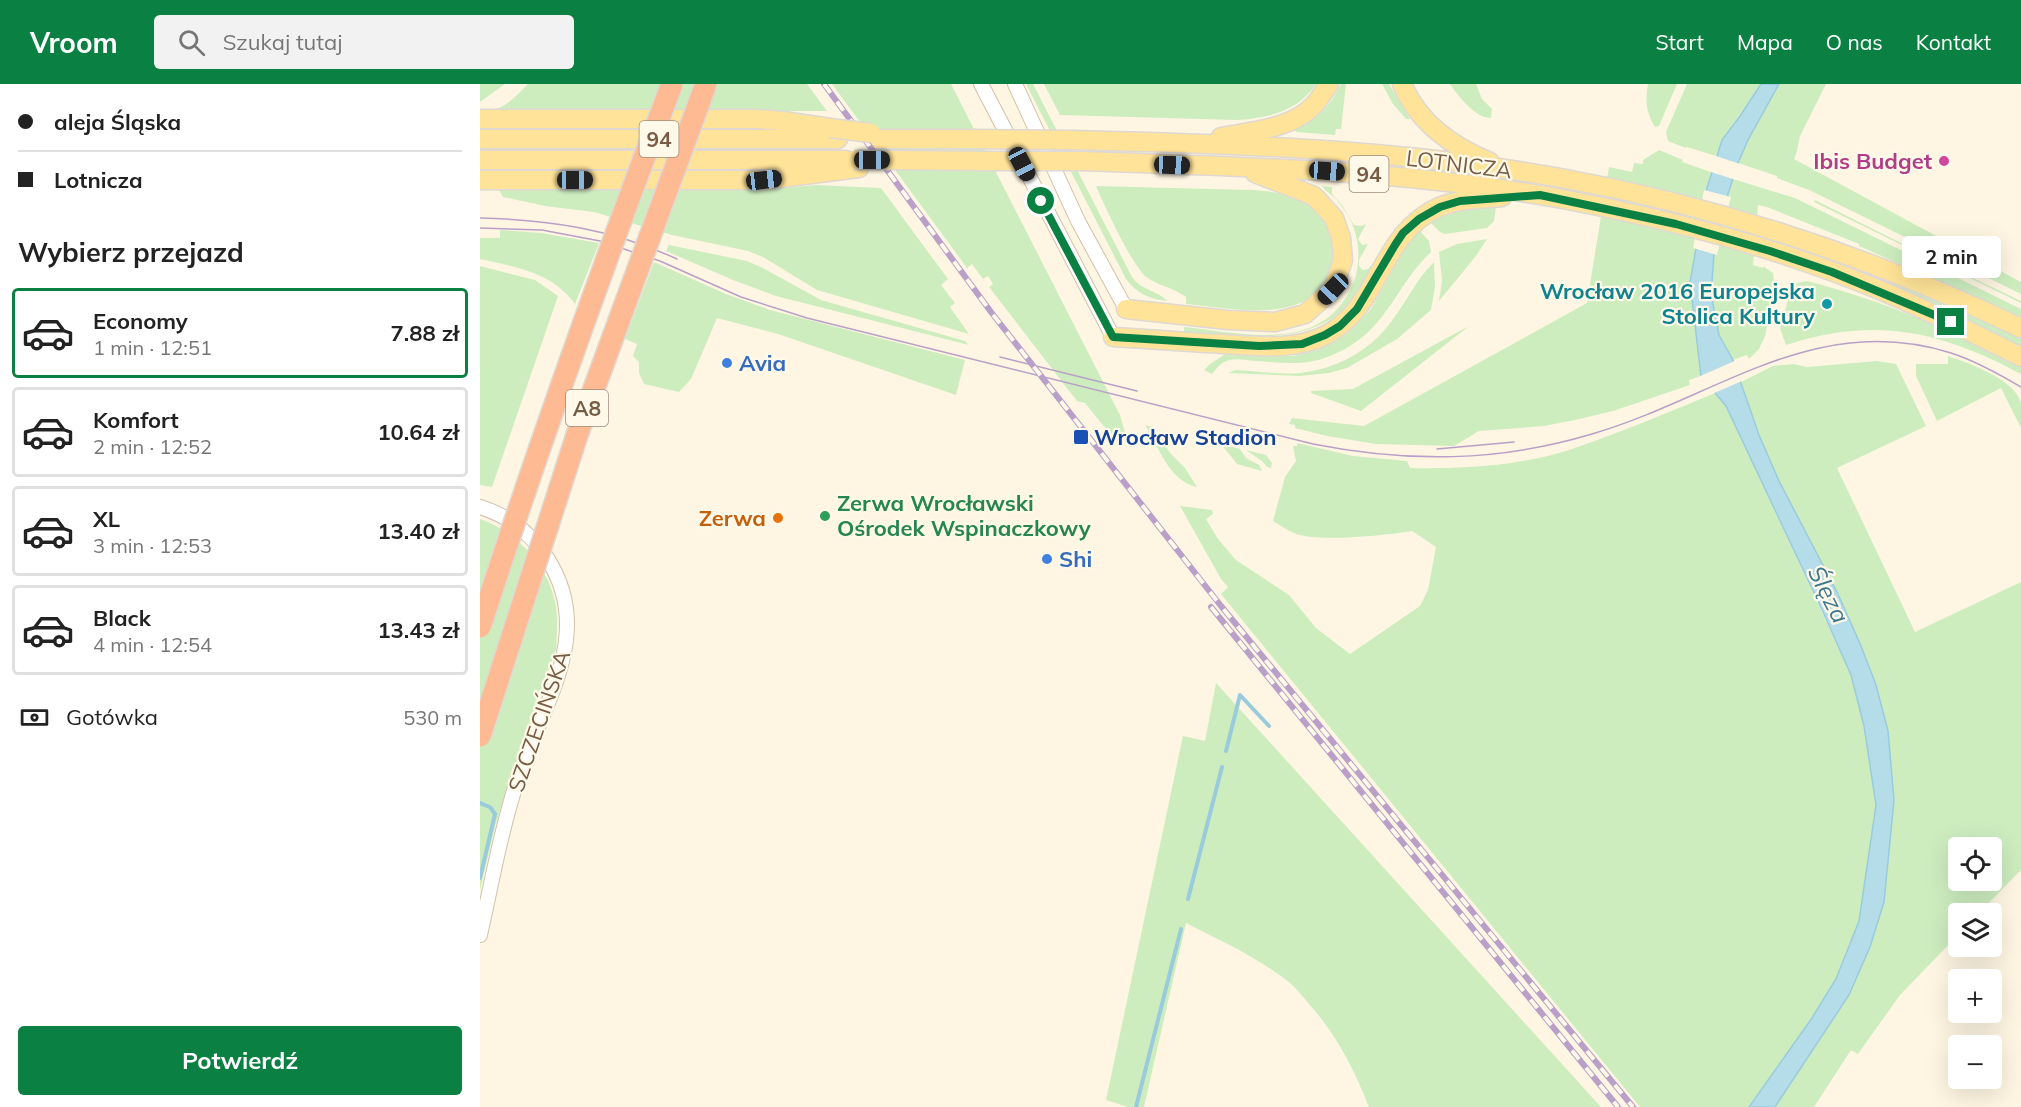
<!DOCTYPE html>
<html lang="pl">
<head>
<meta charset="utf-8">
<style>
	body { margin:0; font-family:Mulish,sans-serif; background:#f2f2f2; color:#222; height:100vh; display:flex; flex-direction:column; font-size:22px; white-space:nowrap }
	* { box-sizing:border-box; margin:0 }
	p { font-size:20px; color:#767676 }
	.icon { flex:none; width:33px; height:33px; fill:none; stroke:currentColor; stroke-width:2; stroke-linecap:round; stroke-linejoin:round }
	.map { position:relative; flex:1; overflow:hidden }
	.side { display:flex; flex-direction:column; background:#fff; width:480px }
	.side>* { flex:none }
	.top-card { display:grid; align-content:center; height:132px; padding:0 18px; background:#fff }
	.fabs { position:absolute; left:1468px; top:753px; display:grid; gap:12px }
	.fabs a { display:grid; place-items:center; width:54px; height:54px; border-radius:6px; background:#fff; box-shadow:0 6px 24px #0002; font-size:30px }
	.end { position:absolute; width:27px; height:27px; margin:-14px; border:8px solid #0b8043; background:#fff; box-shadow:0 0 0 3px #fff }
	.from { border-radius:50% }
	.bubble { position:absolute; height:42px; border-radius:6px; background:#fff; box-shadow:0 6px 24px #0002; font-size:20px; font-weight:700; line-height:42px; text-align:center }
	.car { position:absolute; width:18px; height:36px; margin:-18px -9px; border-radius:8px; box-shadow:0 0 4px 2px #0007; background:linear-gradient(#222 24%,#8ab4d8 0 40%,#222 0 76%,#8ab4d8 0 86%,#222 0) }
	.top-card b { display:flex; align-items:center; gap:21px; height:57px; font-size:22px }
	.top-card b+b { border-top:2px solid #e0e0e0 }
	.top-card i { width:15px; height:15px; background:#222 }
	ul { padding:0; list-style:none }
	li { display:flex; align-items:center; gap:18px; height:90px; margin:0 12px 9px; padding:0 6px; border:3px solid #e0e0e0; border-radius:6px }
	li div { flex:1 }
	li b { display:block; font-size:22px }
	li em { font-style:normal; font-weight:700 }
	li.selected { border-color:#0b8043 }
	li>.icon { width:54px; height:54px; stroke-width:1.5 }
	h2 { padding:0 18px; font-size:27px; line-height:72px }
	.pay { display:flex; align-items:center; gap:15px; height:66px; padding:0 18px; font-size:22px }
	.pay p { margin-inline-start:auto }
	.button { display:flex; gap:12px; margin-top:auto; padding:12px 18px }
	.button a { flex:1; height:69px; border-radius:6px; background:#0b8043; color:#fff; font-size:24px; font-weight:700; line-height:69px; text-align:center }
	header { display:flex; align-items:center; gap:36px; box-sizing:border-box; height:84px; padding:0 30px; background:#0b8043; color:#fff }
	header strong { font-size:28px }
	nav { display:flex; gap:33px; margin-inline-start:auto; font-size:21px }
	.search { width:420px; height:54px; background:#f2f2f2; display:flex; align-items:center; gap:15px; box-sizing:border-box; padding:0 21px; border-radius:6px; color:#767676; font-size:22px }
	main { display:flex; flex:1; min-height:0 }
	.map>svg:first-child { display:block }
	.green { fill:#cdedbf; fill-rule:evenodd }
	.water { fill:#b5dce9; stroke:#9acbdc; stroke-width:1.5 }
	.pier { fill:#fef6e2 }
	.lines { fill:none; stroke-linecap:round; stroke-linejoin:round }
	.stream { stroke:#9acbdc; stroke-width:4 }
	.minor-casing { stroke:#d2c1aa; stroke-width:16 }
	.major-casing { stroke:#dfd8d3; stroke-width:21 }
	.minor { stroke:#fff; stroke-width:14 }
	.major { stroke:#ffe398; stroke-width:18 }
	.tram { stroke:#ba9fc8; stroke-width:1.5 }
	.rail-casing { stroke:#ba9fc8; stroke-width:6 }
	.rail { stroke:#fff9ea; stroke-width:4; stroke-dasharray:11; stroke-linecap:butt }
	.major-bridge-casing { stroke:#dfd8d3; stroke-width:21; stroke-linecap:butt }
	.highway-bridge-casing { stroke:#dfd8d3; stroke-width:24; stroke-linecap:butt }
	.major-bridge { stroke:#ffe398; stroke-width:18 }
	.highway-bridge { stroke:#feba93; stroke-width:21 }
	.route { stroke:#0b8043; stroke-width:8 }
	.hotel-dot { fill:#d1479c; stroke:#fff9ea; stroke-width:2 }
	.culture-dot { fill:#0f9aa8; stroke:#fff9ea; stroke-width:2 }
	.shop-dot { fill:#3f7fe0; stroke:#fff9ea; stroke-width:2 }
	.transit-dot { fill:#1a4fb4; stroke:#fff9ea; stroke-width:2 }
	.leisure-dot { fill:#2e9e5b; stroke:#fff9ea; stroke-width:2 }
	.food-dot { fill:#e8710a; stroke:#fff9ea; stroke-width:2 }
	.labels { text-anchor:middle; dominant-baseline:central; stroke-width:4.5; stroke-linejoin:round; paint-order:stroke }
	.shield { fill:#fff9ea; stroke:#a08c77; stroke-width:1.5 }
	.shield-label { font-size:21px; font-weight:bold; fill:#785d46 }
	.hotel-label { font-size:22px; font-weight:bold; fill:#b23c85; stroke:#fff9ea; text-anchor:end }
	.street-label { font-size:22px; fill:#785d46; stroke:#fff9ea }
	.culture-label { font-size:22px; font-weight:bold; fill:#0d838f; stroke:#fff9ea; text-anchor:end }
	.shop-label { font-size:22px; font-weight:bold; fill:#366cbe; stroke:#fff9ea; text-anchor:start }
	.transit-label { font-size:22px; font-weight:bold; fill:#164399; stroke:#fff9ea; text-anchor:start }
	.leisure-label { font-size:22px; font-weight:bold; fill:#27864d; stroke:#fff9ea; text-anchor:start }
	.food-label { font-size:22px; font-weight:bold; fill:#c56008; stroke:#fff9ea; text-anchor:end }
	.water-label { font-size:24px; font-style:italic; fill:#3e788d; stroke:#fff9ea }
</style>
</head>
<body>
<header>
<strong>Vroom</strong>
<div class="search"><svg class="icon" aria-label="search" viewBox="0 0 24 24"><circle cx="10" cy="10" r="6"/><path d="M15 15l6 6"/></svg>Szukaj tutaj</div>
<nav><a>Start</a><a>Mapa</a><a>O nas</a><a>Kontakt</a></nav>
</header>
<main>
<section class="side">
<div class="top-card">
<b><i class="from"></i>aleja Śląska</b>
<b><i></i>Lotnicza</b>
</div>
<h2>Wybierz przejazd</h2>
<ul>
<li class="selected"><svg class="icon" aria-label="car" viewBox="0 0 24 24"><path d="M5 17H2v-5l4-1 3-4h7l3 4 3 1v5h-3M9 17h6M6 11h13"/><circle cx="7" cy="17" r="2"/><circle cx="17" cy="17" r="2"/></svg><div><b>Economy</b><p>1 min · 12:51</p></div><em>7.88 zł</em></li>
<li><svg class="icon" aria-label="car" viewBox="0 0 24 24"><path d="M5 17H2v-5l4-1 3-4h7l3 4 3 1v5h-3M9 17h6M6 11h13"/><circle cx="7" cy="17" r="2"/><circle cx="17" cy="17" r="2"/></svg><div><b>Komfort</b><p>2 min · 12:52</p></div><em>10.64 zł</em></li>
<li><svg class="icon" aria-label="car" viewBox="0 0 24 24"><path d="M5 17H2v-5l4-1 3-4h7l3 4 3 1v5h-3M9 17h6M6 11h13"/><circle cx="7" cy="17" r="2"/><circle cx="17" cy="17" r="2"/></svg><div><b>XL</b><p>3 min · 12:53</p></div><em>13.40 zł</em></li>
<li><svg class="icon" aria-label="car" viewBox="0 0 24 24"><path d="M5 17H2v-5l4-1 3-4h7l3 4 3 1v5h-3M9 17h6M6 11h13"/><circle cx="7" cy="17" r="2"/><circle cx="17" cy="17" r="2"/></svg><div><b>Black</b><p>4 min · 12:54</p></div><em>13.43 zł</em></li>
</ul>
<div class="pay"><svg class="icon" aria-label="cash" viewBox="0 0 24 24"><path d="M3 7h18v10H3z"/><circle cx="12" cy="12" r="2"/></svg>Gotówka<p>530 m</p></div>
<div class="button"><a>Potwierdź</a></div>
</section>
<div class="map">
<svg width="1541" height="1023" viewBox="0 0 1541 1023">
	<rect width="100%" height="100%" fill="#fef6e2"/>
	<path class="green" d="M 0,0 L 25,0 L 0,18 Z
		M 48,0 L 327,0 L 347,27 L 10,27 C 27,23 36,12 48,0 Z
		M 352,0 L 471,0 L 640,331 L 646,352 L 630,350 L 605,319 L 597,317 L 509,203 L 513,200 L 508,192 L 503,195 L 492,180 L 487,184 Z
		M 546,0 L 553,0 L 652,193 C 662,207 679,207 687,217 C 669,215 656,209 646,195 Z
		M 564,0 L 836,0 C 818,28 787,34 756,36 L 580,31 Z
		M 861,0 L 866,0 L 861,45 L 856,45 L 855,51 L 816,48 L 815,46 C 837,36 851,21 861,0 Z
		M 902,0 L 909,0 L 930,35 L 926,35 L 913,20 Z
		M 970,0 L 996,0 L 1002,15 L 1012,25 L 1011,34 C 995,34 979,13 970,0 Z
		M 1168,0 L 1197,0 L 1179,42 L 1175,43 C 1166,28 1165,17 1168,0 Z
		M 1207,0 L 1281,0 C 1267,22 1244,49 1236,72 L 1207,63 L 1206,64 L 1188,57 L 1186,48 Z
		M 1299,0 L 1346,0 L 1320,52 L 1317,67 L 1314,75 L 1541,198 L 1541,210 L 1329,106 L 1297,94 L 1297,92 L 1258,79 L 1268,56 Z
		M 1179,66 L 1203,76 L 1202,78 L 1231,88 L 1210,198 L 1221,292 L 1209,296 L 1210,301 L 1133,327 L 1095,336 L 1064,342 L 999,347 L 974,362 L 896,360 L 847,352 L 815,344 L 815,341 L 809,340 L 812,334 L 884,342 L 1107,219 L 1129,83 L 1152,88 L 1154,79 L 1163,80 L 1163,76 Z
		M 1253,95 L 1315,114 L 1541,225 L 1541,234 L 1379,162 L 1379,160 L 1287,123 L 1278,121 L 1276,150 C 1367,178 1455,213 1541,253 L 1541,263 L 1434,212 L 1276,152 L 1273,181 L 1283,184 L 1283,182 L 1293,189 L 1295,204 L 1285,252 L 1279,265 L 1269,275 L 1267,271 L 1253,276 C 1248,268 1242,261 1239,252 C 1222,202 1238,144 1253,95 Z
		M 336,101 L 401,104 L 468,195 L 461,201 L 475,219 L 470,223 L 489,250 L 337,206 L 283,173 L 268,167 L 192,151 L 114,128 L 65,122 L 23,113 L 19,106 L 33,103 L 280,106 Z
		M 616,102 L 771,106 C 789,107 809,109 825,119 C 862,142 864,201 820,219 C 788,233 740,223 706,220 L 706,213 C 693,203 677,202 665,192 C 650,177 625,123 616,102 Z
		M 842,102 L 852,103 L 852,110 L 862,121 L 874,141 L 881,142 L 886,140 L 878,155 L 882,161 L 888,160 L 879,176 L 879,182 L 883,186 L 888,185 L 892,180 C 860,268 779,254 704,248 L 704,243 C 763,249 843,271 873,200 C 881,181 880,157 871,137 C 867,129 861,121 855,114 C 851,110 845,107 842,102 Z
		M 1335,116 L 1455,176 L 1541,217 L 1541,219 L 1334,118 Z
		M 1005,123 L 1016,123 L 1014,137 L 1007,144 L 965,150 L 960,148 L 951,139 L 967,129 Z
		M 20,146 L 61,149 L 119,159 L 95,220 C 72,188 36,183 0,175 L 0,154 L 20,154 Z
		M 940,147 L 949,157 L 951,168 C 912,205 908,249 850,272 C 827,282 802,279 777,277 C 768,277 758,274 749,276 C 741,278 737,284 732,290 L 724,286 L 730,280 L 744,271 L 813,272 L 838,266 L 867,250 L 891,225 L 924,166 Z
		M 1007,155 L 996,172 L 959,217 L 962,197 L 959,168 L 977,160 Z
		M 189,161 L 267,177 L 283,184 L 341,216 L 485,257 L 489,261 L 296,212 L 253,196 L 186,167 Z
		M 174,178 L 246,210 L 290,226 L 485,276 L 476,311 L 298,250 L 237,234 L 211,295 L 199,308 L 164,300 L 159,289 L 159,278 L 153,272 L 157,260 L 145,255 Z
		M 954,178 L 955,203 L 951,226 L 917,255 L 867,284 L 849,289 L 820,292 L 748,289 L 755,286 C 777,287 799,291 820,289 C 856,285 890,267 911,238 C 926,219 937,194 954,178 Z
		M 0,182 L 55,196 L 78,212 L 12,403 L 0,401 Z
		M 1327,197 C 1402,216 1473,247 1541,283 L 1541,290 C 1460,247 1395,232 1306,261 L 1300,244 L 1311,206 L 1317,199 Z
		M 989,242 L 881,327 L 831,309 L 831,307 L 873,305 Z
		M 1468,272 C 1489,279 1537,296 1541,320 C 1541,328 1541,337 1541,344 L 1521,304 L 1457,337 L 1436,292 L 1436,280 L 1468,280 Z
		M 1397,277 L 1416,280 L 1446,342 L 1357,384 L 1435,548 L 1541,498 L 1541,786 L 1499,829 L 1479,830 L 1479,850 L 1420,911 L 1378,970 L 1371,966 L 1334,1023 L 1295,1023 L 1369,911 L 1404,818 L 1414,716 L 1408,647 L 1396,601 L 1381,562 L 1358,510 L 1299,397 L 1279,351 L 1261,298 L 1293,282 L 1314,280 L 1327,283 ZM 1479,764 L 1512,764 L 1512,796 L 1479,796 Z
		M 1235,309 L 1246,322 L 1261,354 L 1371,591 L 1384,642 L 1396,721 L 1379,837 L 1356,895 L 1332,934 L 1269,1023 L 1160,1023 L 741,510 L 748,503 L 741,495 L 700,422 L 732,426 L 733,430 L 726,435 L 738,455 L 756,476 L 809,511 L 836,544 L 870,570 L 940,522 L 948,506 L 956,463 L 932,447 C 908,451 835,459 814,449 C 807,446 800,441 793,437 L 805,393 L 816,377 L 813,362 L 817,362 L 817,359 L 873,372 L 927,377 L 930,384 C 982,385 1039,382 1089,366 C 1139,349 1187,329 1235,309 Z
		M 665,341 L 673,343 L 690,369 L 705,384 L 717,403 C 689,397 679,363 665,341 Z
		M 741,360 L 760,365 L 766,374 L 779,381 L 782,387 L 757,380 Z
		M 766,366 L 786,371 L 792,379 L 791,384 L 787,383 L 782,377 Z
		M 0,435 C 37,448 70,483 76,523 C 78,537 77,551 76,565 L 31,691 L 16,739 L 0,806 Z
		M 736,599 L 1121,1023 L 889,1023 C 874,985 856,950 829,920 C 823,913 817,905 810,899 C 779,874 741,857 706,839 L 664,1023 L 648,1023 L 626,1016 L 703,652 L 725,657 Z"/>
	<path class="water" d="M 1281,0 L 1299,0 L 1268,56 L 1258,79 L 1248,110 L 1234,170 L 1231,210 L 1239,251 L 1253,276 L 1279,351 L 1299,397 L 1358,510 L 1381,562 L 1396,601 L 1408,647 L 1414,716 L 1404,818 L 1390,863 L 1369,911 L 1295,1023 L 1269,1023 L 1332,934 L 1356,895 L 1379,837 L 1396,721 L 1384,642 L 1371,591 L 1343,528 L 1246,322 L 1221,292 L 1210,198 L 1227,104 L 1242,56 L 1260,32 Z"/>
	<path class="pier" d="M 1233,71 L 1260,80 L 1256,96 L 1228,87 Z
		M 1224,106 L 1251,113 L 1237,171 L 1213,164 Z
		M 1257,276 L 1264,296 L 1232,310 L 1218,293 Z"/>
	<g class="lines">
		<path class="stream" d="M 746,667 L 760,611 L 789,642
			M 0,719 L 10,723 L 15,730 L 0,794
			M 708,815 L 742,683
			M 656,1023 L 701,845"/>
		<defs>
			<path id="minor" d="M 501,0 L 633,253
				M 535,0 L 598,137 L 646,225
				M 0,423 C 29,432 50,448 67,474 C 115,548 65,616 40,688 C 22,741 12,797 0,851"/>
			<path id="major" d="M 922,0 C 939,39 971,62 1010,78
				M 0,35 L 277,35 L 303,37 L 350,44
				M 741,53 C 772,47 813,45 835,20 C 840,14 845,6 849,0
				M 0,55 L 358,55
				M 395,55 L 494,55
				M 593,56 C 758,60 924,65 1086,95 C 1245,124 1396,175 1541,244
				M 0,76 L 366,76
				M 410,76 L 505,77
				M 604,77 C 768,83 932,86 1093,117 C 1202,138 1312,168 1414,212 C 1457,231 1499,252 1541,273
				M 0,96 L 284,96 L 379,84
				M 646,225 L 748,236 L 795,238 L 825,230 L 853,205 L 863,176 L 861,154 L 854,134 L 834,112 L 775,89
				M 633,253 C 669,255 706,258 743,260 C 777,262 814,267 846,251 C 902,221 899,150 959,123 C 979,115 1002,115 1022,113"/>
		</defs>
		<use href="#minor" class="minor-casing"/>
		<use href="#major" class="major-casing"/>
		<use href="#minor" class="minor"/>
		<use href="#major" class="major"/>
		<path class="tram" d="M 0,134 C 71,136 132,145 197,175
			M 0,144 L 62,146 L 120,157 L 180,177 L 261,213 L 327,234 L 833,360 C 929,379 1018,378 1112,350 C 1236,314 1334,226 1471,269 C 1496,277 1519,290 1541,303
			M 520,273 L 657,307
			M 957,365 L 1034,358"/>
		<defs>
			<path id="rail" d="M 344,0 L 511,228 L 741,522 L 1153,1023
				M 731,523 L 1138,1023"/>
		</defs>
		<use href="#rail" class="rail-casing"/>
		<use href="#rail" class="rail"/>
		<defs>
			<path id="major-bridge" d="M 350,44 L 391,49
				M 494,55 L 593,56
				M 374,76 L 410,76
				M 505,77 L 604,77"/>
			<path id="highway-bridge" d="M 0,543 C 59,360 124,179 192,0
				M 0,652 L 97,351 L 226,0"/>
		</defs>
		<use href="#major-bridge" class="major-bridge-casing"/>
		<use href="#highway-bridge" class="highway-bridge-casing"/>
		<use href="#major-bridge" class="major-bridge"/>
		<use href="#highway-bridge" class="highway-bridge"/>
	</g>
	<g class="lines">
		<path class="route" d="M 561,117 L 633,253 L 779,262 L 822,260 L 845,251 L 860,242 L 877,225 L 915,161 L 923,149 L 939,135 L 960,123 L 980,117 L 1060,111 L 1196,140 L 1290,167 L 1352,188 L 1471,238"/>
	</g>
	<circle class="hotel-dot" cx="1464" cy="77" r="6"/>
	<circle class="culture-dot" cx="1347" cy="220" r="6"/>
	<g class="shop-dot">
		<circle cx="247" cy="279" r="6"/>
		<circle cx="567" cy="475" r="6"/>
	</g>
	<rect class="transit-dot" x="593" y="345" width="16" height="16" rx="3"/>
	<circle class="leisure-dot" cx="345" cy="432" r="6"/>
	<circle class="food-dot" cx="298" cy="434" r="6"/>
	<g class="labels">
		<g class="shield">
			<rect x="159.5" y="37" width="39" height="36" rx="4.5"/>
			<rect x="869.5" y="72" width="39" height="36" rx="4.5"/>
			<rect x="86" y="306" width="42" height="36" rx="4.5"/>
		</g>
		<g class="shield-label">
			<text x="179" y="55">94</text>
			<text x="889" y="90">94</text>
			<text x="107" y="324">A8</text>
		</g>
		<g class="hotel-label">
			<text x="1452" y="77">Ibis Budget</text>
		</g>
		<g class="street-label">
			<text transform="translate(979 80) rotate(7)">LOTNICZA</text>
			<text transform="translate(59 637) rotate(-71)">SZCZECIŃSKA</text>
		</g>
		<g class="culture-label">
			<text x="1335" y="207">Wrocław 2016 Europejska<tspan x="1335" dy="25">Stolica Kultury</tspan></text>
		</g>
		<g class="shop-label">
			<text x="259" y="279">Avia</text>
			<text x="579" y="475">Shi</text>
		</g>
		<g class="transit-label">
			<text x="614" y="353">Wrocław Stadion</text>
		</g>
		<g class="leisure-label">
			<text x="357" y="419">Zerwa Wrocławski<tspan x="357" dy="25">Ośrodek Wspinaczkowy</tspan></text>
		</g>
		<g class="food-label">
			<text x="286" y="434">Zerwa</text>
		</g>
		<g class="water-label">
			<text transform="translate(1349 510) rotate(63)">Ślęza</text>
		</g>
	</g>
</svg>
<div class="fabs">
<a><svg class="icon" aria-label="locate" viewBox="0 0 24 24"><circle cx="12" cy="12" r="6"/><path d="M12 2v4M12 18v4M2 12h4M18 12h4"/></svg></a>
<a><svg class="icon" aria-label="layers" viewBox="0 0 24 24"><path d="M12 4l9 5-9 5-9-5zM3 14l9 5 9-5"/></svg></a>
<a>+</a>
<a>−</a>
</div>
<i class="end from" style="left:561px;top:117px"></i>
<i class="end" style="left:1471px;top:238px"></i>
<div class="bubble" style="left:1422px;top:152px;width:99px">2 min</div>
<i class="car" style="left:392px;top:76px;rotate:90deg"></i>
<i class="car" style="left:542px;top:80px;rotate:152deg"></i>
<i class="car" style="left:692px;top:81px;rotate:92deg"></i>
<i class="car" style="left:847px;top:87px;rotate:94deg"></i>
<i class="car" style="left:95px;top:96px;rotate:90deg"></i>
<i class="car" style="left:284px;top:96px;rotate:83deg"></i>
<i class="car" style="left:853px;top:205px;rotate:224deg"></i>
</div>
</main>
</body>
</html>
